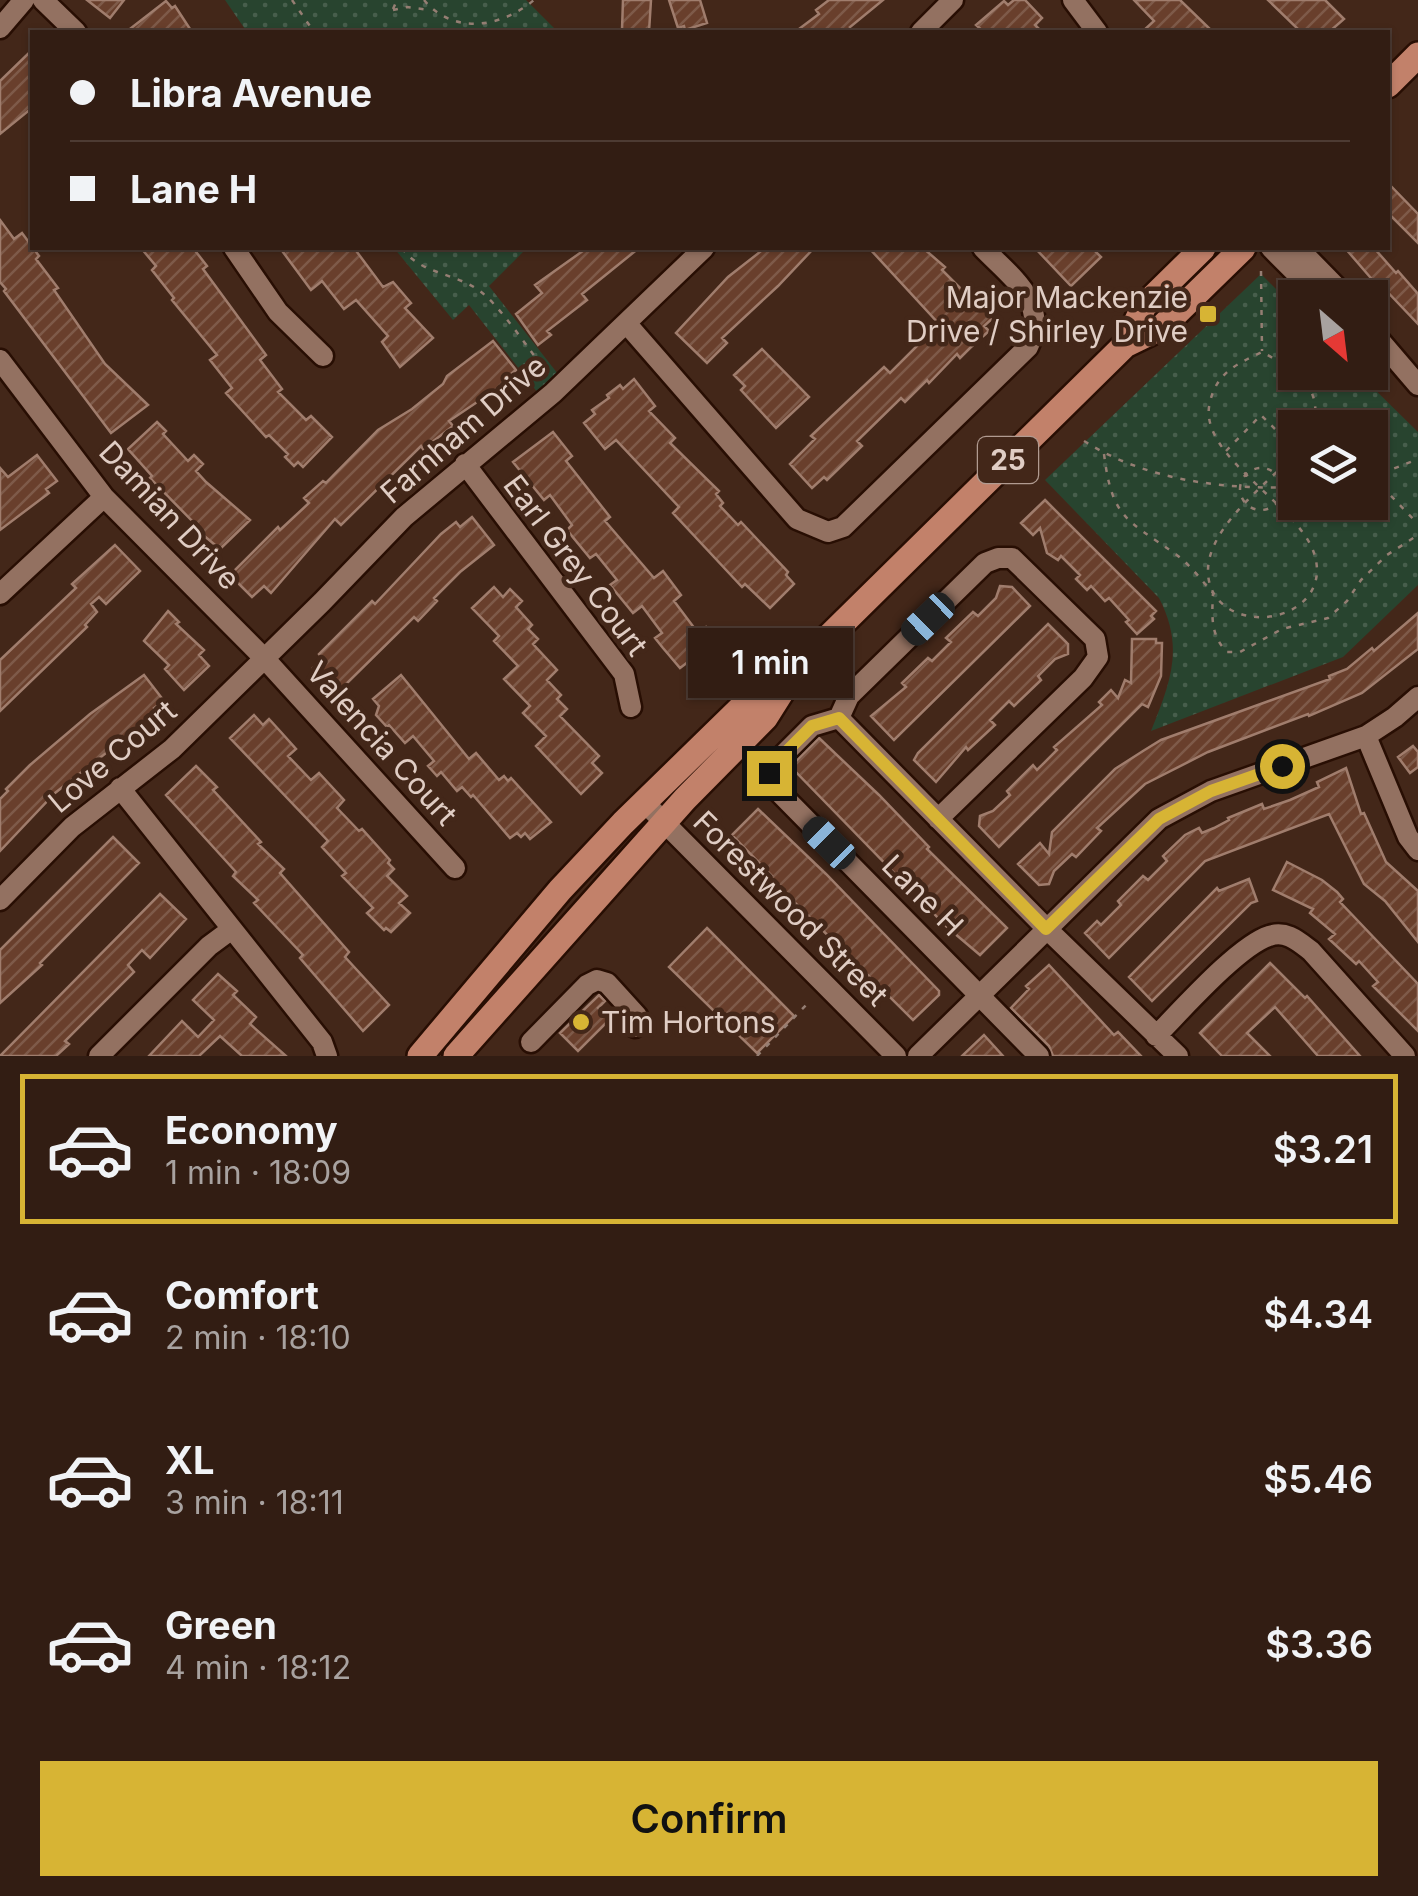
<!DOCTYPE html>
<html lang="en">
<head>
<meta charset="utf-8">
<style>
	body { margin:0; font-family:Inter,sans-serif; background:#3d2a21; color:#f1f3f6; height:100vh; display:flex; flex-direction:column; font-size:38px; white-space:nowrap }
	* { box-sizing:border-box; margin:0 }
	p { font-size:32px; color:#a8a2a0 }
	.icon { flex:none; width:55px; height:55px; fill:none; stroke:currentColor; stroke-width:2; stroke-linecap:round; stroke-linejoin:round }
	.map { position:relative; height:1056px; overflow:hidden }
	.sheet { display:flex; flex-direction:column; background:#321d13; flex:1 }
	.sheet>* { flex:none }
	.top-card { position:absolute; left:30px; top:30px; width:1360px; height:220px; border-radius:0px; box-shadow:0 2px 8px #0004,0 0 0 2px #4d3b33; display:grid; align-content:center; height:220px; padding:0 40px; background:#321d13 }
	.needle { width:65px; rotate:152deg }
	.fabs { position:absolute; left:1278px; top:280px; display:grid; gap:20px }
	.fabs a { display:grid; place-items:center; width:110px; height:110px; border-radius:0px; background:#321d13; box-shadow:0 2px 8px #0004,0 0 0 2px #4d3b33; font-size:50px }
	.end { position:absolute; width:45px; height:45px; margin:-22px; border:12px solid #d7b434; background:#111; box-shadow:0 0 0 5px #111 }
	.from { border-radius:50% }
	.bubble { position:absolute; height:70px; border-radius:0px; background:#321d13; box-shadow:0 2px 8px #0004,0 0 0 2px #4d3b33; font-size:32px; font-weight:600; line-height:70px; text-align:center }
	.car { position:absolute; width:30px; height:60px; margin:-30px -15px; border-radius:12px; box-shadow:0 0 8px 2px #0007; background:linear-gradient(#222 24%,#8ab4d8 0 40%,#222 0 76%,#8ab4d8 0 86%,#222 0) }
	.top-card b { display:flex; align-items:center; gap:35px; height:95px; font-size:38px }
	.top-card b+b { border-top:2px solid #4d3b33 }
	.top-card i { width:25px; height:25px; background:#f1f3f6 }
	ul { padding:18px 0 0; list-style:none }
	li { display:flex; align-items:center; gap:30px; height:150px; margin:0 20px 15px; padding:0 20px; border:5px solid transparent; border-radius:0px }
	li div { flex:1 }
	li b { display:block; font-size:38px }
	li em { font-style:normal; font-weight:600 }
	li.active { border-color:#d7b434 }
	li>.icon { width:90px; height:90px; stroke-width:1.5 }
	.cta { display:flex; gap:20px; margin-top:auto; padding:20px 40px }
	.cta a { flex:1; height:115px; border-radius:0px; background:#d7b434; color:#111; font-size:40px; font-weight:600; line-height:115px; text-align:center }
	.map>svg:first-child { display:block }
	.park { fill:url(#park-dots); fill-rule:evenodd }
	.building { fill:url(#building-hatch); stroke:#a07d6d; stroke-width:2.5 }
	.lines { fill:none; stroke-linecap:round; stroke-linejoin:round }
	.minor-casing { stroke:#280e03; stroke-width:25 }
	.major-casing { stroke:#280e03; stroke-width:30 }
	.path { stroke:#957e73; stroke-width:2.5; stroke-dasharray:5 8; stroke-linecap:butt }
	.minor { stroke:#937161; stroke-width:20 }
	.major { stroke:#c2816a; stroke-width:25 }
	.route { stroke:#d7b434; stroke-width:12 }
	.poi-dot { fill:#d7b434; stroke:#432719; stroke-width:4 }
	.labels { text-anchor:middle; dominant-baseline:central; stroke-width:9; stroke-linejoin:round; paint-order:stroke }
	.shield { fill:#432719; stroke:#b19b91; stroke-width:2.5 }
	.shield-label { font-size:28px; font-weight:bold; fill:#e0cdc4 }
	.poi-label { font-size:30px; fill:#e0cdc4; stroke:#432719; text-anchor:end }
	.street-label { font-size:30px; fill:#e0cdc4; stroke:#432719 }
</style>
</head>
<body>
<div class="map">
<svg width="1418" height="1056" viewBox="0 0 1418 1056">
	<defs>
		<pattern id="park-dots" width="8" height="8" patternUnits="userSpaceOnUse" patternTransform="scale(2.5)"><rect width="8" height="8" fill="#28442f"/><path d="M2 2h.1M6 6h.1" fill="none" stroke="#475e4c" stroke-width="1.8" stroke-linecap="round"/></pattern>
		<pattern id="building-hatch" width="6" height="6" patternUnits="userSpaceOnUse" patternTransform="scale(2.5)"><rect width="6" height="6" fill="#693f2c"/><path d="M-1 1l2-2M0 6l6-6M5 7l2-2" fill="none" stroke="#7e5a49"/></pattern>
	</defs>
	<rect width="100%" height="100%" fill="#432719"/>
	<path class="park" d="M 225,0 L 526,0 L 558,32 L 247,32 Z
		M 394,248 L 527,248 L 489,286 L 558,374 L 538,393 L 469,305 L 453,320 Z
		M 1261,274 L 1295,308 L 1295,372 L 1358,373 L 1418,432 L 1418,585 L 1343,657 L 1151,731 C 1170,683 1185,648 1159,598 L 1045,480 ZM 1295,428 L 1370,428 L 1370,502 L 1295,502 Z"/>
	<path class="building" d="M 87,0 L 124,0 L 110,18 Z
		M 623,0 L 651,0 L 649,32 L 622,30 Z
		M 669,0 L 700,0 L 707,23 L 685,30 L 684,26 L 678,28 Z
		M 829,0 L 883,0 L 850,27 L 855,32 L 795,32 L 819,14 L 816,10 Z
		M 1014,0 L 1025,0 L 1042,18 L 1035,25 L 1042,32 L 984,32 L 976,25 L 1004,1 L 1008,5 Z
		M 1134,0 L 1180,0 L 1213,32 L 1142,32 L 1154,21 Z
		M 1268,0 L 1325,0 L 1344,19 L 1329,32 L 1301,32 Z
		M 166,1 L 172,8 L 175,6 L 192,32 L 126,32 Z
		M 32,50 L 32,108 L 0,134 L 0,81 Z
		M 1388,183 L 1418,214 L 1418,243 L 1388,213 Z
		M 0,220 L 14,239 L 22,233 L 39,256 L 36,259 L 58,288 L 54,290 L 105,364 L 148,405 L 111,433 L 4,291 L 6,289 L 0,282 Z
		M 141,248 L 193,248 L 207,266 L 203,269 L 266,355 L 260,360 L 282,389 L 278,392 L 306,420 L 311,416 L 332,437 L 303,467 L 298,462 L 294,466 L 285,457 L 288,454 L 269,435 L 266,437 L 226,393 L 232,388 L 210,360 L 217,355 L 172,300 L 174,298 L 152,270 L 156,266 Z
		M 280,248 L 354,248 L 383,287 L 393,282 L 411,303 L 405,308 L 433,338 L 400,367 L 382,342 L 388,336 L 356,300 L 344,309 L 322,281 L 311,290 Z
		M 587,248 L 639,248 L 582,294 L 587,300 L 547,331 L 551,335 L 538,345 L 516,314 L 542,293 L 535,285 Z
		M 765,248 L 814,248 L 778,286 L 722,338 L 727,343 L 707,363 L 676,333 L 728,277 Z
		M 869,248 L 923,248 L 945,267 L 942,270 L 968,296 L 972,293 L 994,317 L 984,326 L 989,331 L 970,348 L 960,358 L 957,354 L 929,383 L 927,380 L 905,402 L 901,398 L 857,441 L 862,446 L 827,480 L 824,477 L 812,488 L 790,464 L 815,439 L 811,436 L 832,416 L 884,367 L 890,373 L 939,324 Z
		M 1035,248 L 1092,248 L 1101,257 L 1071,286 Z
		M 1345,248 L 1374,248 L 1396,273 L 1398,271 L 1418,294 L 1418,324 L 1378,282 L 1376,284 Z
		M 493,341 L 516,370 L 505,379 L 507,382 L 449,421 L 453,426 L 423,449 L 421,446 L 341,525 L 335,519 L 271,593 L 264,586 L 252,597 L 230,575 L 278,527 L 280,530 L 309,503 L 304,498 L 323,481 L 326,483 L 378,430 L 412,409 L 443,384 L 447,376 Z
		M 762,349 L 809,397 L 776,428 L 741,390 L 745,386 L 734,375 Z
		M 634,379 L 655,406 L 649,411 L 675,438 L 670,443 L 719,491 L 716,494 L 723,503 L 720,506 L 738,525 L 741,522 L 788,572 L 786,575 L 794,584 L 770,608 L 745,584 L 742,587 L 673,513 L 679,507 L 616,440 L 605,449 L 584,423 L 595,414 L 592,410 L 609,398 L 607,395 L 620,385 L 623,389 Z
		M 157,422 L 166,431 L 163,434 L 188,461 L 194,455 L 203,464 L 196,471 L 206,482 L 250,520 L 220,549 L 197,530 L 199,528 L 150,478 L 152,476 L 128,449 Z
		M 553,432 L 572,456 L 566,461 L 610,517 L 605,521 L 654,578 L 663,571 L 681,595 L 674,601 L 698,633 L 706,627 L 726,653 L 698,674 L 688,662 L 680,668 L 663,648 L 655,638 L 662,633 L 642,606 L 633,613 L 610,585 L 617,580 L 596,554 L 590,558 L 567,530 L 572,525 L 550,495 L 544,500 L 513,462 Z
		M 37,455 L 57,481 L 46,489 L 49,493 L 0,530 L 0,468 L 8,477 Z
		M 1045,500 L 1156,611 L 1151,616 L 1154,619 L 1137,634 L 1126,622 L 1129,620 L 1109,598 L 1105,601 L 1091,586 L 1087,590 L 1076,579 L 1080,575 L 1061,556 L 1058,560 L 1047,553 L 1040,528 L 1033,535 L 1021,523 Z
		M 472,517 L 494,545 L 460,572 L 434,598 L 437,601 L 418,621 L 414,617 L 337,693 L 313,668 L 322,658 L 319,654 L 372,601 L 375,604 L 441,534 L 456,522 L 460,527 Z
		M 115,545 L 140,571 L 106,604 L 99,597 L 91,604 L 97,612 L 85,625 L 87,627 L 0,711 L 0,660 L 76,588 L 72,584 Z
		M 1000,586 L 1012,587 L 1030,606 L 894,740 L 871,716 L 906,687 L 902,683 L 928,658 L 932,661 L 951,642 L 946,638 L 973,612 L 978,616 L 996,598 Z
		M 494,587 L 503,597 L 510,589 L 522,601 L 516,607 L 532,625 L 528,629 L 538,639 L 533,644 L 557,670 L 547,680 L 561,695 L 557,699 L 567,709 L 560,716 L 599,756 L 592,763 L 602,773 L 581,794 L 536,746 L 546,736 L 523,713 L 530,706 L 504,679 L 518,666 L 494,641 L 499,636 L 472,608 Z
		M 168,611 L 179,622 L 176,624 L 204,650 L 199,655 L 209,666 L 184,690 L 165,669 L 169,665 L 144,641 Z
		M 1418,613 L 1418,649 L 1362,693 L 1309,716 L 1308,714 L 1208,752 L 1145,784 L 1097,828 L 1101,831 L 1076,857 L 1072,854 L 1054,871 L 1049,884 L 1039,885 L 1018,864 L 1040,843 L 1049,854 L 1052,832 L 1115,769 L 1143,751 L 1161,740 L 1330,679 L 1329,676 L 1347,669 L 1372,648 L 1374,651 Z
		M 1048,624 L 1068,644 L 1068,654 L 1055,659 L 1038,676 L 1041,680 L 1014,706 L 1009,701 L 990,720 L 995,725 L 968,750 L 966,747 L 936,782 L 914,760 L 918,753 Z
		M 1132,639 L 1156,639 L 1156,643 L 1162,643 L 1161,676 L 1148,707 L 1142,704 L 999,847 L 979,826 L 980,816 L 993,811 L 1010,795 L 1007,791 L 1033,765 L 1037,770 L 1057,750 L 1054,747 L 1102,705 L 1099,702 L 1111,690 L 1118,698 L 1125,680 L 1131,683 Z
		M 144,675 L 164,701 L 154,708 L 157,713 L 55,793 L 0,851 L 0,799 L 8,791 L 6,789 L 30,765 L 90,714 Z
		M 401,675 L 469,759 L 476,753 L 499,780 L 504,776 L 508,781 L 511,778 L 551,822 L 530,839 L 525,833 L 521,837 L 517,833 L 510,838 L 473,795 L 471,797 L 462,787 L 457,791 L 441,772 L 437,776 L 428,766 L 434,761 L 413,736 L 405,743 L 389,725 L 387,727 L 376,715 L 379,706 L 373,699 Z
		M 254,715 L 263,725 L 269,719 L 280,731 L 296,749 L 288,756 L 311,780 L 319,773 L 344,800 L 337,808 L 359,831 L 362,829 L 390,860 L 388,863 L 394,869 L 387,876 L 407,896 L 399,903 L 410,913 L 391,932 L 386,928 L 384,930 L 367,913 L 373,908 L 342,876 L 346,873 L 322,847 L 328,841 L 230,738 Z
		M 819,738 L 879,795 L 929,847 L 927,849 L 1007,928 L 980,955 L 947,927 L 793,769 L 793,764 Z
		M 1413,746 L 1418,752 L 1418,767 L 1410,773 L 1398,757 Z
		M 196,766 L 217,787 L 213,790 L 261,842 L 258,844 L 284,869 L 280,873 L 349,952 L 345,957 L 389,1005 L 363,1031 L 300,958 L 303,955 L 254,903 L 258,900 L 233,876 L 236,872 L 166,795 Z
		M 1346,768 L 1361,814 L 1364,813 L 1386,862 L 1418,891 L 1418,942 L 1385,901 L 1364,884 L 1329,814 L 1205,861 L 1109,958 L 1085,933 L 1097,921 L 1101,925 L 1121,905 L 1118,901 L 1143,876 L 1148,880 L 1167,861 L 1163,856 L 1185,835 L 1199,828 L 1202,833 L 1214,828 L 1229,820 L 1228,818 L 1262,804 L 1264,809 L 1290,800 L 1319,787 L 1317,782 Z
		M 758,809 L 826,874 L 939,991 L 939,995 L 913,1020 L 770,878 L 772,876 L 732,835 Z
		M 113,837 L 139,863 L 40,963 L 42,965 L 0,1003 L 0,950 Z
		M 1287,862 L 1322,880 L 1337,892 L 1343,899 L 1340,902 L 1418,984 L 1418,1031 L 1373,986 L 1378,982 L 1359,961 L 1356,964 L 1329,939 L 1335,934 L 1310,913 L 1313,909 L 1273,890 Z
		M 1249,879 L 1257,901 L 1251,903 L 1152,1001 L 1129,977 L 1217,888 L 1219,891 Z
		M 160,894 L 186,919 L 150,958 L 142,950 L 128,965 L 134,972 L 65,1041 L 69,1044 L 56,1056 L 0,1056 Z
		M 707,928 L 794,1016 L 757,1053 L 669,967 Z
		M 1270,963 L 1305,998 L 1307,996 L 1360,1056 L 1318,1056 L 1275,1007 L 1247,1033 L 1270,1056 L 1222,1056 L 1200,1033 Z
		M 1049,965 L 1114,1035 L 1118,1032 L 1141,1056 L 1053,1056 L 1049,1046 L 1011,1008 L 1029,989 L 1026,986 Z
		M 218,974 L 237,991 L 233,995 L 256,1017 L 250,1024 L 286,1056 L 242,1056 L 220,1036 L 199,1056 L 149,1056 L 182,1021 L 198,1037 L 214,1020 L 193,1000 Z
		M 599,995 L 605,1001 L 598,1008 L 610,1019 L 578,1051 L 560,1033 Z
		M 984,1035 L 1003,1056 L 962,1056 Z"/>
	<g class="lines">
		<defs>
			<path id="minor" d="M 43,0 L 76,32
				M 1073,0 L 1097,32
				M 0,28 L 24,0
				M 921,32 L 953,0
				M 234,248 L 278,312 L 323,356
				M 1271,248 L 1321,298
				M 1298,248 L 1347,298
				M 627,324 L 797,519 L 828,532 L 843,527 L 1028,347 C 1050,303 1011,277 983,248
				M 1370,329 L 1418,385
				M 0,360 L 104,497 L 265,659 L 455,868
				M 465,464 L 624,674 L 631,707
				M 0,594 L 104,497
				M 839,718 L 812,726 L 772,766 L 769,773 L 772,785 L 1039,1056
				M 1366,736 L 1408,837 L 1418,850
				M 120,788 L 322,1042 L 327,1056
				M 644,802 L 896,1056
				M 938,819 L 1083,678 L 1098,657 L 1095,639 L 1012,558 L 998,558 L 985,563 L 849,696 L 839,718 L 1047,929 L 1178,1056
				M 0,900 L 72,827 L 172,749 L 322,602 L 404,517 L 553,393 L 704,248
				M 1156,1036 C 1181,1011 1238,946 1269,936 C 1286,930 1298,941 1311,951 L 1405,1056
				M 531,1042 L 587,985 L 597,980 L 607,983 L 637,1016 L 635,1027
				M 99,1056 L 209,946 L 232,929
				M 918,1056 L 1159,819 L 1211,791 L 1366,736 L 1395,717 L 1418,697"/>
			<path id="major" d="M 1388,85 L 1418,55
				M 1125,345 L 1162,327 L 1243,248
				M 420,1056 L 560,890 L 623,823 L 747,702 L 797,668 L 1125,345 L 1144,306 L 1203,248
				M 456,1056 L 685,799 L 765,718 L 789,680"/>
		</defs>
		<use href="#minor" class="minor-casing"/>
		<use href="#major" class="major-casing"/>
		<path class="path" d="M 292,0 L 314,32
			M 424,0 C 454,36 502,27 534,0
			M 393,9 L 397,0
			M 393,10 L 407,7 L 430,10
			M 402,248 C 419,273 453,273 477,289 C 498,302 531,353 548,374
			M 1261,271 L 1262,351
			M 1295,370 L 1262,352 C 1237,364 1217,372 1210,402 C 1196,455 1297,503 1314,553 C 1331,604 1271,631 1231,610 C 1219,603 1212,594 1209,581 C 1199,533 1265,486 1295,454
			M 1298,372 C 1313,389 1320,406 1312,428
			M 1084,441 C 1145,480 1224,490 1295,487
			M 1226,451 L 1261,415 L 1295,449
			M 1104,454 C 1112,518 1126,519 1174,553 C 1189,563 1201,580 1213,593 C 1212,616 1210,635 1227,652 L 1240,652 L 1282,629 L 1328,618 L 1347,601 L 1361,580 L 1387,555 L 1418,535
			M1240 489a21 21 0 1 1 42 0a21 21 0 1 1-42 0Z
			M 1373,477 L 1418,524
			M 1370,478 L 1418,459
			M 757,1056 L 809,1002"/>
		<use href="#minor" class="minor"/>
		<use href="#major" class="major"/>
	</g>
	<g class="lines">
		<path class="route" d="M 769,773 L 772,766 L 812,726 L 839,718 L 1046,929 L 1159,819 L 1211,791 L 1282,766"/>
	</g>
	<g class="poi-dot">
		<rect x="1198" y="304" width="20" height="20" rx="5"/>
		<circle cx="581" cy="1022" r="10"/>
	</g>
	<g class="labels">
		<rect class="shield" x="978" y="437" width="60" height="46" rx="8"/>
		<g class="shield-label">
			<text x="1008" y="460">25</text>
		</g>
		<g class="poi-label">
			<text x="1188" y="297">Major Mackenzie<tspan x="1188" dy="34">Drive / Shirley Drive</tspan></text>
			<text x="601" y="1022" text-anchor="start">Tim Hortons</text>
		</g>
		<g class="street-label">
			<text transform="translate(463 429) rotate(-41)">Farnham Drive</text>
			<text transform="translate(170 515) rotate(47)">Damian Drive</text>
			<text transform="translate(576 565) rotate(53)">Earl Grey Court</text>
			<text transform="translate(382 743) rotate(48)">Valencia Court</text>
			<text transform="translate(112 756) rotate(-40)">Love Court</text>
			<text transform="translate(923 895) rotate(45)">Lane H</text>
			<text transform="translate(791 908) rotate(45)">Forestwood Street</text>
		</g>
	</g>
</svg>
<div class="fabs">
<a><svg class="needle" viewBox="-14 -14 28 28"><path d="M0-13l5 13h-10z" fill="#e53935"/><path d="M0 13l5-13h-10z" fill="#a8a2a0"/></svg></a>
<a><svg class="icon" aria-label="layers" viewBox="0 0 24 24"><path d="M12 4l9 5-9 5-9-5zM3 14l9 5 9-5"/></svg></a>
</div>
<i class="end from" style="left:1282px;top:766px"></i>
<i class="end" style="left:769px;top:773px"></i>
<div class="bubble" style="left:688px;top:628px;width:165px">1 min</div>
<i class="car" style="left:928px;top:619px;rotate:226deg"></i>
<i class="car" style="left:829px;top:843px;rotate:315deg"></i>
<div class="top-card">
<b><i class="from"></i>Libra Avenue</b>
<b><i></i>Lane H</b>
</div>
</div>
<section class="sheet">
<ul>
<li class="active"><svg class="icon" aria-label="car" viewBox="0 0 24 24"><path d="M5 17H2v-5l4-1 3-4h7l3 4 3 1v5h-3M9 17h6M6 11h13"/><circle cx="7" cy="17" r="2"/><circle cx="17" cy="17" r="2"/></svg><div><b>Economy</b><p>1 min · 18:09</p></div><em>$3.21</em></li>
<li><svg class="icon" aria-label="car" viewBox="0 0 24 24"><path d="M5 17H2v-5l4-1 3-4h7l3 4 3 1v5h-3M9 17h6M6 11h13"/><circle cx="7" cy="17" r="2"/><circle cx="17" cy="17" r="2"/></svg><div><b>Comfort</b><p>2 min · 18:10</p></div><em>$4.34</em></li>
<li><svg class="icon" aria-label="car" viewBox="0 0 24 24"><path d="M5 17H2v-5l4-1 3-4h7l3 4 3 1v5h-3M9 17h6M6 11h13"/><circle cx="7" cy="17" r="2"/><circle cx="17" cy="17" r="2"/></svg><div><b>XL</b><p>3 min · 18:11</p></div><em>$5.46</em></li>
<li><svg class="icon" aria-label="car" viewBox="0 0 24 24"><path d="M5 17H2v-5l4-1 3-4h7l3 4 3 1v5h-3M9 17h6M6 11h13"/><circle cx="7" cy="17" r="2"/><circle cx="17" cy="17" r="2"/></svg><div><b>Green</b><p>4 min · 18:12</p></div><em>$3.36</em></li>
</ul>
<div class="cta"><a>Confirm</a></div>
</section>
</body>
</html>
